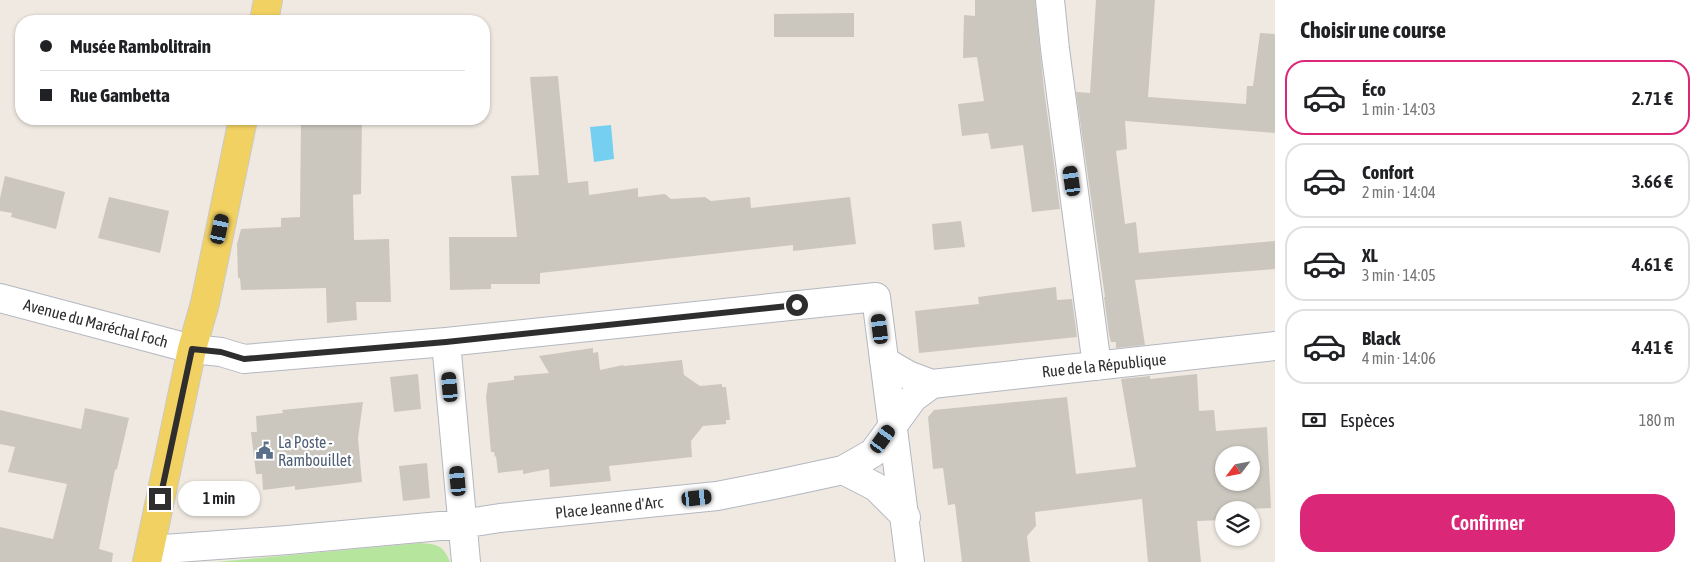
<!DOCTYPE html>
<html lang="fr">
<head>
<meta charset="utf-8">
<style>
	body { margin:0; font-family:"Asap Condensed",sans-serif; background:#f2f2f2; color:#202124; height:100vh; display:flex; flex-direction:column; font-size:19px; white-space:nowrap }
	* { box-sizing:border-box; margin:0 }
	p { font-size:16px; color:#757577 }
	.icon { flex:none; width:28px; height:28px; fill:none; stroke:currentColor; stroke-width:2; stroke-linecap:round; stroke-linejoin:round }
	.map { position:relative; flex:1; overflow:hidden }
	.drawer { display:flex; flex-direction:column; background:#fff; width:425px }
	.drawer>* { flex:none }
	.guide { position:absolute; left:15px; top:15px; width:475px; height:110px; border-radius:20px; box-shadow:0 1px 4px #0004; display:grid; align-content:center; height:110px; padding:0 25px; background:#fff }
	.needle { width:32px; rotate:238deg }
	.controls { position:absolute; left:1215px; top:446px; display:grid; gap:10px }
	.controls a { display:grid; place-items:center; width:45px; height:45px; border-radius:50%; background:#fff; box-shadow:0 1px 4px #0004; font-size:25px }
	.end { position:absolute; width:22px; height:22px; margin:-11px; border:6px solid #2e2e2e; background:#fff; box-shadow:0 0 0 2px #fff }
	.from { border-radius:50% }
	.bubble { position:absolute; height:35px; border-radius:18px; background:#fff; box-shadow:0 1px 4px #0004; font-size:16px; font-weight:600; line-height:35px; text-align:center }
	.car { position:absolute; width:15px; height:30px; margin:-15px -8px; border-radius:6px; box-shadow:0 0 4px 1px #0007; background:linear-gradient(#222 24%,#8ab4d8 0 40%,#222 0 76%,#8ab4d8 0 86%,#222 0) }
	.guide b { display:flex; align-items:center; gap:18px; height:48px; font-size:19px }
	.guide b+b { border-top:1px solid #e0e0e0 }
	.guide i { width:12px; height:12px; background:#202124 }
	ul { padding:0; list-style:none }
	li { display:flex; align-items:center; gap:15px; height:75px; margin:0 10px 8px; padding:0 15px; border:2px solid #e0e0e0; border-radius:20px }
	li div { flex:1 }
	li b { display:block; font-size:19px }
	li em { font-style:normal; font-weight:600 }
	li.on { border-color:#db2777 }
	li>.icon { width:45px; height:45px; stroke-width:1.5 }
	h2 { padding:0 25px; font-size:22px; line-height:60px }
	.pay { display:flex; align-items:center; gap:12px; height:55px; padding:0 25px; font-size:19px }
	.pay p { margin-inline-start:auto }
	.action { display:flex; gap:10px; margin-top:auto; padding:10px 25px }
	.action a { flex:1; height:58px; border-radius:20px; background:#db2777; color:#fff; font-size:20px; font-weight:600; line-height:58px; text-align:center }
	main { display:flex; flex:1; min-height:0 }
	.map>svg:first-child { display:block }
	.green { fill:#b6e59e }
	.water { fill:#75cff0 }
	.building { fill:#cbc7bf; fill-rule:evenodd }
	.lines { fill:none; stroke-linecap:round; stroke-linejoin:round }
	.minor-casing { stroke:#b4b7c1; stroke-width:30 }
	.major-casing { stroke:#c9c9c9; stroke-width:30 }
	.minor { stroke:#fff; stroke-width:28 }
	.major { stroke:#f2d163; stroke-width:28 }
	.route { stroke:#2e2e2e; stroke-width:6 }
	.labels { text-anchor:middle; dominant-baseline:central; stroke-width:4.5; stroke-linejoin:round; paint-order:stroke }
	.street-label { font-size:16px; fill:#2e2e2e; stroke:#fff }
	.service-label { font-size:16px; fill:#4e5e75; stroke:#fff; text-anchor:start }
</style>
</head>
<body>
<main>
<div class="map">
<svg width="1275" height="562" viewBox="0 0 1275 562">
	<rect width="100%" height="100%" fill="#efe9e1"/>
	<path class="green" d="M 420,543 C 437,544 443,545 450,562 L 217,562 Z"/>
	<path class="water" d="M 611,125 L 614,159 L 594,162 L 590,127 Z"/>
	<path class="building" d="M 975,0 L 1035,0 L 1044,89 L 1060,209 L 1032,212 L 1023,145 L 991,149 L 988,133 L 962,136 L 958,104 L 984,101 L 977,57 L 963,58 L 964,15 L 975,16 Z
		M 1096,0 L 1155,0 L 1148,97 L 1246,104 L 1247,86 L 1253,86 L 1260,33 L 1275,34 L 1275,133 L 1125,121 L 1127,149 L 1116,151 L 1125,224 L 1136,222 L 1139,253 L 1275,241 L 1275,269 L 1135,280 L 1145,345 L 1116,348 L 1116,342 L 1111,342 L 1109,334 L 1104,297 L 1105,297 L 1076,92 L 1090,93 Z
		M 854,13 L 854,37 L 774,37 L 774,14 Z
		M 558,76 L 568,183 L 588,181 L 589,195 L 638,188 L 638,197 L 665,194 L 671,199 L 705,197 L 711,201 L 750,197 L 751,208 L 850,197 L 856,244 L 793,251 L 793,245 L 540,273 L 540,284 L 491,284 L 491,289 L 450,290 L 449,237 L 517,237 L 511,176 L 539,175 L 530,77 Z
		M 301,119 L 362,119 L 361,194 L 353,195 L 354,240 L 389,239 L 391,302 L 356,302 L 357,320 L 327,323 L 326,288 L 241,290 L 240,278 L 238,278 L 237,244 L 241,229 L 281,227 L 281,218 L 300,217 Z
		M 5,176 L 65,192 L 56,229 L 11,217 L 12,213 L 0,211 L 0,198 Z
		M 109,197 L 169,211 L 160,253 L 98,238 Z
		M 961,221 L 965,247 L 934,250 L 932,224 Z
		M 1056,287 L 1057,300 L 1072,299 L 1077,337 L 919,353 L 915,311 L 979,304 L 978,297 Z
		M 593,348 L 593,353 L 598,352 L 600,370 L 623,365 L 624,366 L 682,360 L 684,375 L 700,386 L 722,384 L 722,387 L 726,387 L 730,420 L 726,420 L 726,424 L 703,426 L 691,441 L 692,457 L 609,466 L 611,481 L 550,487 L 549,469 L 523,474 L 523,470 L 498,473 L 496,456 L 495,457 L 494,452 L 491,452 L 486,397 L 488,383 L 514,380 L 514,376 L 549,373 L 539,356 Z
		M 418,374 L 421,409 L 394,412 L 390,377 Z
		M 1197,374 L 1199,411 L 1214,410 L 1216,431 L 1267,427 L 1271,508 L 1224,510 L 1224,520 L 1197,521 L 1201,562 L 1148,562 L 1142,499 L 1035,512 L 1036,526 L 1027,536 L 1030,562 L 962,562 L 955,504 L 948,505 L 943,468 L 933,469 L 928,417 L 934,410 L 1067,397 L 1076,474 L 1136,467 L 1121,379 L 1150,376 L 1150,379 ZM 1224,455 L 1251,455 L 1251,482 L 1224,482 Z
		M 363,402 L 358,438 L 362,482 L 295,490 L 295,486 L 263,490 L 262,474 L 256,474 L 251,432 L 257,432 L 256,416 L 283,413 L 282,410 Z
		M 85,408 L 129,418 L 117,469 L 115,470 L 99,549 L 113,553 L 112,562 L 0,562 L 0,527 L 53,539 L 67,484 L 8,472 L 15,447 L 0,444 L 0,410 L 81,429 Z
		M 427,463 L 430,498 L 403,501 L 399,466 Z"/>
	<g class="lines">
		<defs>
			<path id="minor" d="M 1050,0 L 1055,49 L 1097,366
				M 0,298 L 192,349 L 221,352 L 244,359 L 446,342 L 876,297 L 910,562
				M 446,342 L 466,562
				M 884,361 L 908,375 L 932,384 L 1275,346
				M 843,470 L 876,487 L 906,517
				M 150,550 L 288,540 L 462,524 L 500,518 L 717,496 L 778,484 L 843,470 L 873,453 L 913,398 L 932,384"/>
			<path id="major" d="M 264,21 L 268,0
				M 147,562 L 192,349 L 205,303 L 243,119"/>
		</defs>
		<use href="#minor" class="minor-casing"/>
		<use href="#major" class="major-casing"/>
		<use href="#minor" class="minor"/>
		<use href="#major" class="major"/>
	</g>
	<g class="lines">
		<path class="route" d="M 160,499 L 192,349 L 221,352 L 244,359 L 446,342 L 797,305"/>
	</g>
	<defs>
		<symbol id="civic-bare" viewBox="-9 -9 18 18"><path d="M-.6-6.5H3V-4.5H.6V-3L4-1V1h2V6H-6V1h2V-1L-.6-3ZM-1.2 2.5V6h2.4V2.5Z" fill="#5c6f8a" stroke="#fff" stroke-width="2.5" paint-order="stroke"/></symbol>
	</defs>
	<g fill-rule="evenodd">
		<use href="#civic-bare" x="252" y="438" width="25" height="25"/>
	</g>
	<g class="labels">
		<g class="street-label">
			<text transform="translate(96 323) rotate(15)">Avenue du Maréchal Foch</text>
			<text transform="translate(1104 365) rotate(-6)">Rue de la République</text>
			<text transform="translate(609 507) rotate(-6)">Place Jeanne d'Arc</text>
		</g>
		<g class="service-label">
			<text x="278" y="442">La Poste -<tspan x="278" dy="18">Rambouillet</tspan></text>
		</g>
	</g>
</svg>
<div class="controls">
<a><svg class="needle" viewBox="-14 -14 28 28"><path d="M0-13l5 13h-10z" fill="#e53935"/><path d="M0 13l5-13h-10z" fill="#757577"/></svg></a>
<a><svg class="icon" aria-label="layers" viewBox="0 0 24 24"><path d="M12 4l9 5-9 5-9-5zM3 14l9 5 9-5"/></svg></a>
</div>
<i class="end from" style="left:797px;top:305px"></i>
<i class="end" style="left:160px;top:499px"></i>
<div class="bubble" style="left:178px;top:481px;width:82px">1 min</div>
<i class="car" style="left:1072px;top:181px;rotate:352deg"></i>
<i class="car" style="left:220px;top:229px;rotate:12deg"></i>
<i class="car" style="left:880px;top:329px;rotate:353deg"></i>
<i class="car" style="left:450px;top:387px;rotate:355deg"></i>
<i class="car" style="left:883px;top:439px;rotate:36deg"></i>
<i class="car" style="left:458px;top:481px;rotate:355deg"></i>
<i class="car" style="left:697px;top:498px;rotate:84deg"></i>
<div class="guide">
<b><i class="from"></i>Musée Rambolitrain</b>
<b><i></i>Rue Gambetta</b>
</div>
</div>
<section class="drawer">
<h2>Choisir une course</h2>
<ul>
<li class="on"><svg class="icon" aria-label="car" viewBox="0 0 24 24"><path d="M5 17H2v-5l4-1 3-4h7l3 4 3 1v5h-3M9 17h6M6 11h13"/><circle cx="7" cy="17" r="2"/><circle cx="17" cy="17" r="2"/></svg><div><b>Éco</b><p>1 min · 14:03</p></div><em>2.71 €</em></li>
<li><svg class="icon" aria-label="car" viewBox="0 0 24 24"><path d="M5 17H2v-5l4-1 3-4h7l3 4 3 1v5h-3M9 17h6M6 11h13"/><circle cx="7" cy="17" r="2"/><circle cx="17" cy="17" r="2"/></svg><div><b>Confort</b><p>2 min · 14:04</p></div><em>3.66 €</em></li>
<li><svg class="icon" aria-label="car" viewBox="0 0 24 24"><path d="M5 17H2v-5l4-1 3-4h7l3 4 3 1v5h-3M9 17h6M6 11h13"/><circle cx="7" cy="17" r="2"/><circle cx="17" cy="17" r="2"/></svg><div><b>XL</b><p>3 min · 14:05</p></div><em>4.61 €</em></li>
<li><svg class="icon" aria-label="car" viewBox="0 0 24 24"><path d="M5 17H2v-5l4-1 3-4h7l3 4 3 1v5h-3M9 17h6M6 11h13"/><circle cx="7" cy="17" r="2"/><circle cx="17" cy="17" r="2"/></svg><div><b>Black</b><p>4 min · 14:06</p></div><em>4.41 €</em></li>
</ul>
<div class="pay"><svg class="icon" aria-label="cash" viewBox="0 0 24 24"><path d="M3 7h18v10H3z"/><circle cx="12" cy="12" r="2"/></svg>Espèces<p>180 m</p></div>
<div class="action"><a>Confirmer</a></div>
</section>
</main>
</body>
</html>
